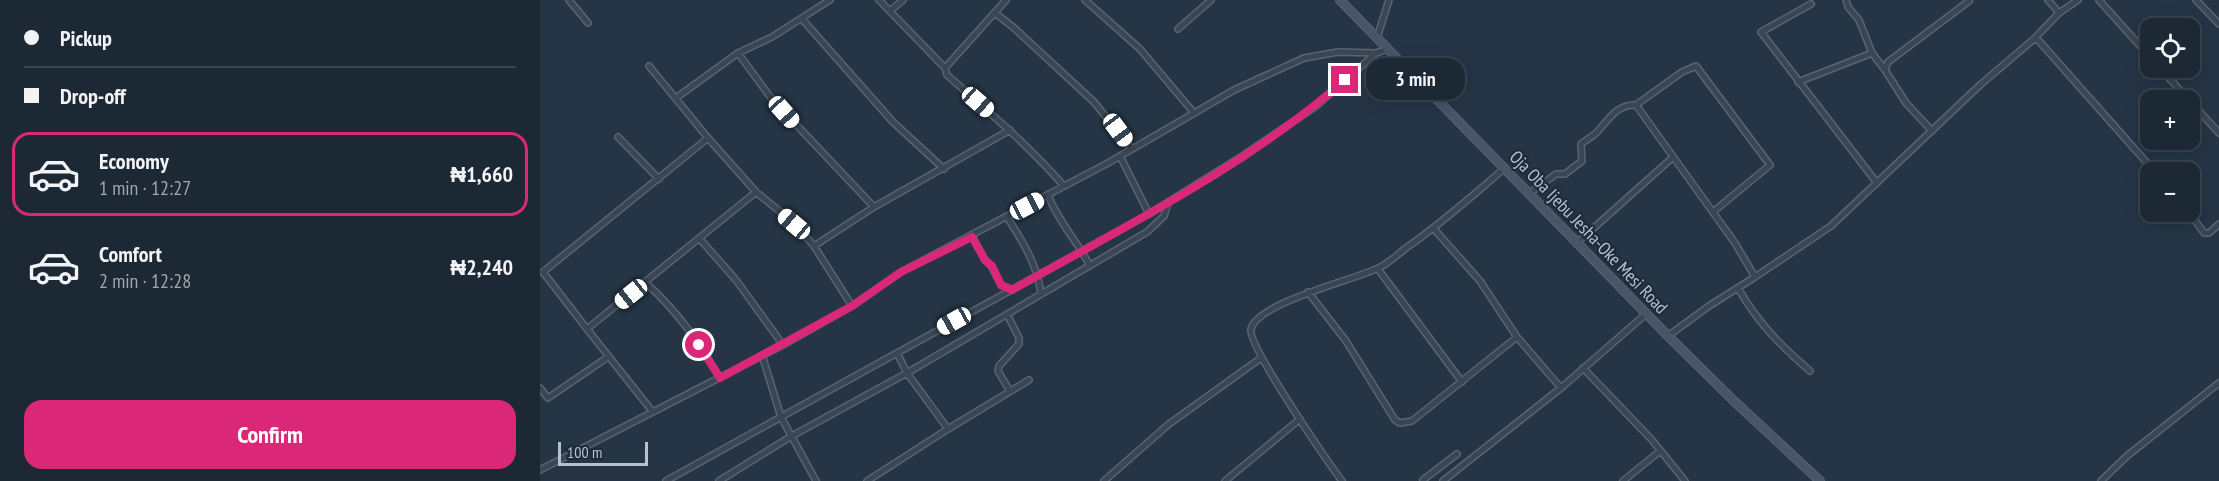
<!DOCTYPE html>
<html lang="en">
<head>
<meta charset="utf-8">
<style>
	body { margin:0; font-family:"PT Sans Narrow",sans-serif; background:#25303c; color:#f1f3f6; height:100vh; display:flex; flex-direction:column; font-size:22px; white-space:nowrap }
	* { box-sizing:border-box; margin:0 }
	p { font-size:20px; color:#a0a6ac }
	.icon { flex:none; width:33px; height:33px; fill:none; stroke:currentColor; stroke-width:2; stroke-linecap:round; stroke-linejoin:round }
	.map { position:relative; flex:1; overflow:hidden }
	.drawer { display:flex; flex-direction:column; background:#1c2834; width:540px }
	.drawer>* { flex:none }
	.top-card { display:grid; align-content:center; height:132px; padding:0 24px; background:#1c2834 }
	.buttons { position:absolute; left:1600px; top:18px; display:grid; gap:12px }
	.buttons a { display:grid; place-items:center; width:60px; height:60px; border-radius:12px; background:#1c2834; box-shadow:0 3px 15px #0003,0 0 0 2px #3a444f; font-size:30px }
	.scale { position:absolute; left:18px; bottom:15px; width:90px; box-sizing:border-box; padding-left:6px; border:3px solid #b7c1ce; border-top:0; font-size:16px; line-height:21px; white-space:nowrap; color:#b7c1ce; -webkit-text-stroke:4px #1e2b39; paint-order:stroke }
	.end { position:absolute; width:27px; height:27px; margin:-14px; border:8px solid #db2777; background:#fff; box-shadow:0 0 0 3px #fff }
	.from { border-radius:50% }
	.bubble { position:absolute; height:42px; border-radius:18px; background:#1c2834; box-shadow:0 3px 15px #0003,0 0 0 2px #3a444f; font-size:20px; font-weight:700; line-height:42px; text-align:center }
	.car { position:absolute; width:18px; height:36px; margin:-18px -9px; border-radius:8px; box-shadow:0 0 4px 2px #0007; background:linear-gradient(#fff 24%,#345 0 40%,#fff 0 76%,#345 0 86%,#fff 0) }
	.top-card b { display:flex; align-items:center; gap:21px; height:57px; font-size:22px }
	.top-card b+b { border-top:2px solid #3a444f }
	.top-card i { width:15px; height:15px; background:#f1f3f6 }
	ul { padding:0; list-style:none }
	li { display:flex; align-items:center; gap:18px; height:84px; margin:0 12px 9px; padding:0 12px; border:3px solid transparent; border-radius:18px }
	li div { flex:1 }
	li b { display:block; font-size:22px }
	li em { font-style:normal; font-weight:700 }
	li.on { border-color:#db2777 }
	li>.icon { width:54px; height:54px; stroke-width:1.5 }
	.button { display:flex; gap:12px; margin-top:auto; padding:12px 24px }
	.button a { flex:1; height:69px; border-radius:18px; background:#db2777; color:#fff; font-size:24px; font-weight:700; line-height:69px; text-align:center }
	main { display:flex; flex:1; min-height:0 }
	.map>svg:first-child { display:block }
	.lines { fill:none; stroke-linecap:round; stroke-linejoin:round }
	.street-casing { stroke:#586471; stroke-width:8 }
	.secondary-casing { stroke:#586471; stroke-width:10 }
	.street { stroke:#3a4654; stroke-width:5 }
	.secondary { stroke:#475567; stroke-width:8 }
	.route { stroke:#db2777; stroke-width:8 }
	.labels { text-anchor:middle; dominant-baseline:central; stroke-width:4.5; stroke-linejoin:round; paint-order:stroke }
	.street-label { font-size:18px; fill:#b7c1ce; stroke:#1e2b39 }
</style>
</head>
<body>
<main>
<section class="drawer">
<div class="top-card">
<b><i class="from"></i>Pickup</b>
<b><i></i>Drop-off</b>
</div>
<ul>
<li class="on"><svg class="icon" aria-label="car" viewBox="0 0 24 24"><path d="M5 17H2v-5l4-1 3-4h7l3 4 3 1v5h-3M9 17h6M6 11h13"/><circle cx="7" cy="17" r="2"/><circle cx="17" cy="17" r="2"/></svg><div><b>Economy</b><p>1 min · 12:27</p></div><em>₦1,660</em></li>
<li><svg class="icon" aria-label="car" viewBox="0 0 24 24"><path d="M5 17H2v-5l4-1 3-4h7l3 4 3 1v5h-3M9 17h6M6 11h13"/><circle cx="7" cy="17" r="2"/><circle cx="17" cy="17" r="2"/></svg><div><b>Comfort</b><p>2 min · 12:28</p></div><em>₦2,240</em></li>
</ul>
<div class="button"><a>Confirm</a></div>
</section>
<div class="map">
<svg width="1679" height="481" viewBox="0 0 1679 481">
	<rect width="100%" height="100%" fill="#253545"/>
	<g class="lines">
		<defs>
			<path id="street" d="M 29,0 L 48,23
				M 339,0 L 405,68 L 407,75 C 448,111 488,145 524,186
				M 545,0 L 600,49 L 654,113
				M 1306,0 L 1308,7 L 1319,20 L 1332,53 L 1345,70
				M 1508,0 L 1519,13
				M 1559,0 L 1611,58
				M 1656,0 L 1679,24
				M 1271,4 L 1221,32 L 1337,183
				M 350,11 L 363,0
				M 455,13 L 473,27 L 554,102 L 592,149
				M 262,19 L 353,122 L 404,169
				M 638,29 L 671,0
				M 837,38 L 849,0
				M 1494,39 L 1499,41 L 1615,172
				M 198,53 L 231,98 L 334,207
				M 109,66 L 168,138 L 216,192 L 254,223 L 274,246 L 312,306
				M 405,68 L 466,0
				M 1620,68 L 1649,100
				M 1258,82 L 1332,53
				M 136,98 L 198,53 L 232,37 L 290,0
				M 1650,101 L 1679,133
				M 1096,105 L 1142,72 L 1156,66 L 1230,165 L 1173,212
				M 1392,131 L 1366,103 L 1345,70 L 1348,62 L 1429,1
				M 78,137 L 119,179
				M 580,156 L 609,214
				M 990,193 L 1016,174 L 1025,174 L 1042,161 L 1041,144 C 1046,140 1052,137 1057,132 C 1068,121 1076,104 1096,105 L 1195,243 L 1215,277 L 1169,306 L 1128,336
				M 508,195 C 518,221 537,241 550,266
				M 1649,212 L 1664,233 L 1669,233 L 1679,224
				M 467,217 C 483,242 497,264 501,294
				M 894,229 L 940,281 L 977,337 L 1021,388
				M 432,236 L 445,260 L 451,266 L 461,285 L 472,290
				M 159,238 L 196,280 L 243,345
				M 1038,242 L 1132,158
				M 274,246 L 334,207 L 470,130
				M 838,269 L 922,382
				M 1215,277 L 1291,226 L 1440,85 L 1494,39 L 1519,13 L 1538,0
				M 105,282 C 139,313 157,340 180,378
				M 1198,288 C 1218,323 1240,345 1270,371
				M 768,292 L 806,341 L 855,420 L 860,423 L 872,421 L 977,337
				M 467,314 L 479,338 L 479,344 L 459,366 L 458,371 L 470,391
				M 47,329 L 3,272 L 168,138
				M 357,353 L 367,373 L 607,232 L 624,216 L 628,203
				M 1043,368 L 1112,440 L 1145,481
				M 0,388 L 8,398 L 68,357
				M 112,411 L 47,329 L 216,192
				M 408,429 L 489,380
				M 0,470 L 243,345 L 312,306 L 361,272 L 568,163 L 694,90 L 764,58 L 798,52 L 836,53 L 848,49
				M 883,480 L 917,454
				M 126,481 L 241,417 L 222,355
				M 179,481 L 250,437 L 367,373 L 408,429 L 327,481
				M 276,481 L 241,417 L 609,214 L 696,160 L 775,107 L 836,53
				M 564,481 L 629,424 L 721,358
				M 685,481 L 760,419
				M 802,481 C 788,462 707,345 711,329 C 717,303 813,280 836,269 C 847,265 857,255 866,248 C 901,224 933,195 965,168
				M 903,481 L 1021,388 L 1107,313
				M 1083,481 L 1120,451
				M 1561,481 L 1587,456 L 1679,383"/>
			<path id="secondary" d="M 800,0 L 1128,336 L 1194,401 L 1280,481"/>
		</defs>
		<use href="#street" class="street-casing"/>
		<use href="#secondary" class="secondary-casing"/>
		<use href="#street" class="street"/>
		<use href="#secondary" class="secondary"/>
	</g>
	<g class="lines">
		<path class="route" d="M 159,345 L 180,378 L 312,306 L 361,272 L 432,237 L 445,260 L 452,266 L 461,285 L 472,290 C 586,226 707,166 805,80"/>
	</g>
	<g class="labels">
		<g class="street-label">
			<text transform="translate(1049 232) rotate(46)">Oja Oba Ijebu Jesha-Oke Mesi Road</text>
		</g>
	</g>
</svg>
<div class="buttons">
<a><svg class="icon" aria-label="locate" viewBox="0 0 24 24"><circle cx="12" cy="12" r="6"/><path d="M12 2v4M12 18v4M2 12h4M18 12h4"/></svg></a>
<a>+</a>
<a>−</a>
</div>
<div class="scale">100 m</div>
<i class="end from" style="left:159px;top:345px"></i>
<i class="end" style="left:805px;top:80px"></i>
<div class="bubble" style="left:826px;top:58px;width:99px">3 min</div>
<i class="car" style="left:438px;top:102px;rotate:131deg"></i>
<i class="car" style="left:244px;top:112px;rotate:138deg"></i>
<i class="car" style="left:578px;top:130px;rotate:143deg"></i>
<i class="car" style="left:487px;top:206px;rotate:62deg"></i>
<i class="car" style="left:254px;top:224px;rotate:310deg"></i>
<i class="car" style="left:91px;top:294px;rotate:231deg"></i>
<i class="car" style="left:414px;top:321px;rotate:241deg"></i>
</div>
</main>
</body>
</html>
